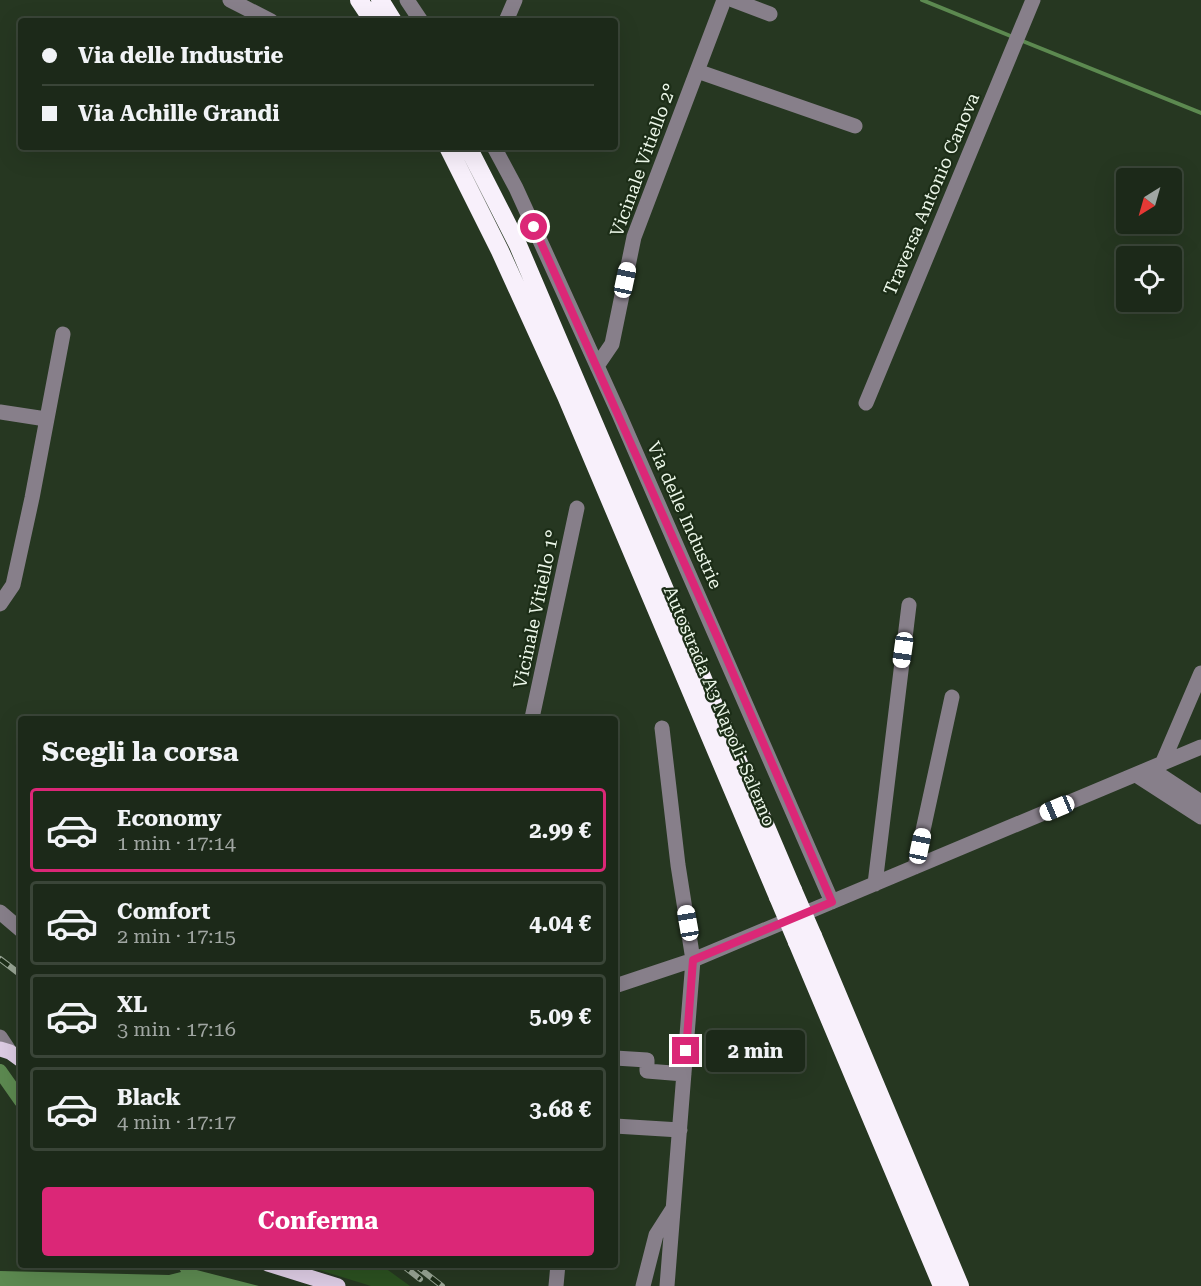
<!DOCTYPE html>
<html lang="it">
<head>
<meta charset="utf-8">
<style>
	body { margin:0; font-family:"Roboto Serif",serif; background:#253122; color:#f1f3f6; height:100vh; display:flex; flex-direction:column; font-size:22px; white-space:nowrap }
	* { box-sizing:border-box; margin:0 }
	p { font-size:20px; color:#a0a6a2 }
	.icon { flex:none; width:33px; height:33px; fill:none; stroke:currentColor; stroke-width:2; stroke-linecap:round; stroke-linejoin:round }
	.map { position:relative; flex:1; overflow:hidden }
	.panel { position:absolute; left:18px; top:716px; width:600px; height:552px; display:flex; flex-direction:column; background:#1c2919; border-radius:6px; box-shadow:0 6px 24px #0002,0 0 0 2px #3a4538 }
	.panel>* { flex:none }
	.banner { position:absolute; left:18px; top:18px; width:600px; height:132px; border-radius:6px; box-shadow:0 6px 24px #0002,0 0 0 2px #3a4538; display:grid; align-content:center; height:132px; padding:0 24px; background:#1c2919 }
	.needle { width:39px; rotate:217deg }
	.buttons { position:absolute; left:1116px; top:168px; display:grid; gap:12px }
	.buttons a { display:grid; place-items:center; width:66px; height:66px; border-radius:6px; background:#1c2919; box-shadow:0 6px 24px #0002,0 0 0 2px #3a4538; font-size:30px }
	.end { position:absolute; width:27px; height:27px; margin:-14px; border:8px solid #db2777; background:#fff; box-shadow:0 0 0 3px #fff }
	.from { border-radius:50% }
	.bubble { position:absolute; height:42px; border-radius:6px; background:#1c2919; box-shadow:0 6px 24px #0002,0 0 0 2px #3a4538; font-size:20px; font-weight:700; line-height:42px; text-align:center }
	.car { position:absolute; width:18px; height:36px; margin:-18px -9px; border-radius:8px; box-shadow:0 0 4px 2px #0007; background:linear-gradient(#fff 24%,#345 0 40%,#fff 0 76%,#345 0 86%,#fff 0) }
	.banner b { display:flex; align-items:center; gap:21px; height:57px; font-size:22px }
	.banner b+b { border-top:2px solid #3a4538 }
	.banner i { width:15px; height:15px; background:#f1f3f6 }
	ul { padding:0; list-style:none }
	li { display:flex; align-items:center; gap:18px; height:84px; margin:0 12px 9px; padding:0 12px; border:3px solid #3a4538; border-radius:6px }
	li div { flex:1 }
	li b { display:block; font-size:22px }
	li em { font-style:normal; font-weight:700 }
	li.current { border-color:#db2777 }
	li>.icon { width:54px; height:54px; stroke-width:1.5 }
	h2 { padding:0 24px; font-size:27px; line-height:72px }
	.button { display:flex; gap:12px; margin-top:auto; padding:12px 24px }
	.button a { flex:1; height:69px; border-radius:6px; background:#db2777; color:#fff; font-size:24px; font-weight:700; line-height:69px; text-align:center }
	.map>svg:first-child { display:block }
	.green { fill:#2b5020 }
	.water { fill:#5c8950 }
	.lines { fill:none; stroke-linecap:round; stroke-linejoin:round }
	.stream { stroke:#5c8950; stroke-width:4 }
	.canal { stroke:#5c8950; stroke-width:14 }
	.minor { stroke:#877f8a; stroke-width:15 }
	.major { stroke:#ddcce4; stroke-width:15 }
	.highway { stroke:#f8f0fb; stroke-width:18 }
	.rail-casing { stroke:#98a594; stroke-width:6 }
	.rail { stroke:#1c2d17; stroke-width:4; stroke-dasharray:11; stroke-linecap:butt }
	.highway-bridge { stroke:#f8f0fb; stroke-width:18 }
	.route { stroke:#db2777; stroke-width:8 }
	.labels { text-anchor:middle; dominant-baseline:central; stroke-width:4.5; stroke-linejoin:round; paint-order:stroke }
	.street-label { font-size:18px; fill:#ecf7e9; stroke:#1c2d17 }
</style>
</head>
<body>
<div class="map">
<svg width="1201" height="1286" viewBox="0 0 1201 1286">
	<rect width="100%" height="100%" fill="#263721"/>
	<path class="green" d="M 307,1264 L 381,1265 L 410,1286 L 371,1286 L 306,1266 Z"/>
	<path class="water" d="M 177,1265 L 259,1286 L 0,1286 L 0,1271 L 169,1275 L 181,1272 Z"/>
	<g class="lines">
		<path class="stream" d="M 922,0 L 1013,37
			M 1020,40 L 1201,113"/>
		<path class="canal" d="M 0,1071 L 21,1101"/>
		<path class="minor" d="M 230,0 L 271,21
			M 407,0 L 421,21
			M 733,0 L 770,14
			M 506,21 L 515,0
			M 697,71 L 855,126
			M 494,147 L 516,188 L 619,414 L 832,902
			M 597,366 L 612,344 L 634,237 L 724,0
			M 866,403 L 1033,0
			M 0,412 L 46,419
			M 0,604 L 13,585 L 32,498 L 63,334
			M 532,718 L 577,508
			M 662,728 L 678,865 L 693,960 L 667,1286
			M 1162,764 L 1201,673
			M 1151,769 L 1201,802
			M 1136,775 L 1201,817
			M 915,867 L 952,697
			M 875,884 L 909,605
			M 0,912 L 21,930
			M 615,986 L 693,960 L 1201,747
			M 0,1037 L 10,1052
			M 615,1058 L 647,1060 L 647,1071 L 684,1074
			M 615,1126 L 680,1130
			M 556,1286 L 558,1264
			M 643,1286 L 656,1235 L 672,1210"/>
		<path class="major" d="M 0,1049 L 10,1052 L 21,1060
			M 268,1264 L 338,1286"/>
		<path class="highway" d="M 359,0 L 373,21
			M 380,0 L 393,21
			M 448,147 L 500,251 L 566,396 L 778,897
			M 468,147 L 518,245 L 793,890
			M 813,936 L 960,1286
			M 797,942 L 942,1286"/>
		<defs>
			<path id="rail" d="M 0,959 L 21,975
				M 401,1264 L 420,1279
				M 414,1264 L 442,1286"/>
		</defs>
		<use href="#rail" class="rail-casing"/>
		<use href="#rail" class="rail"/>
		<path class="highway-bridge" d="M 793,890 L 813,936
			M 778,897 L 797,942"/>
	</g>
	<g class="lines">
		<path class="route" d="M 534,227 L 720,643 L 832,902 L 693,960 L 686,1051"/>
	</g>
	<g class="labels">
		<g class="street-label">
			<text transform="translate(643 160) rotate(-70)">Vicinale Vitiello 2°</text>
			<text transform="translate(931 194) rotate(-67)">Traversa Antonio Canova</text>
			<text transform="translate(685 515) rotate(66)">Via delle Industrie</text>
			<text transform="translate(536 609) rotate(-78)">Vicinale Vitiello 1°</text>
			<text transform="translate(720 706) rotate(67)">Autostrada A3 Napoli-Salerno</text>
		</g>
	</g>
</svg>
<div class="buttons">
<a><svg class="needle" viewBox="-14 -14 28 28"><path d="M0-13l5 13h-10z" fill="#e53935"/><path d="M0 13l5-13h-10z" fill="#a0a6a2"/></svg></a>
<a><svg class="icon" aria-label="locate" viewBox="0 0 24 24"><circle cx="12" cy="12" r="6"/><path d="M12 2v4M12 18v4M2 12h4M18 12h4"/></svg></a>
</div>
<i class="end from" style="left:534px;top:227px"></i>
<i class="end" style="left:686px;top:1051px"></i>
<div class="bubble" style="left:706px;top:1030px;width:99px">2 min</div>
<i class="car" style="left:625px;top:280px;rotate:12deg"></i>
<i class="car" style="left:903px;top:650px;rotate:188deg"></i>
<i class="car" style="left:1057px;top:808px;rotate:247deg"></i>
<i class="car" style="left:920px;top:846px;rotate:12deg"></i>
<i class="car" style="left:688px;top:923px;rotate:350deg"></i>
<div class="banner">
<b><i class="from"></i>Via delle Industrie</b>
<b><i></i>Via Achille Grandi</b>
</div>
<section class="panel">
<h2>Scegli la corsa</h2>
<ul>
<li class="current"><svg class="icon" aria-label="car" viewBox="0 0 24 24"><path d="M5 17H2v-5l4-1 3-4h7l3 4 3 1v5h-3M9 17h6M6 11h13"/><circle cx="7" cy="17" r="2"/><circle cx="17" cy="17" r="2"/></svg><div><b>Economy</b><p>1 min · 17:14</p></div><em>2.99 €</em></li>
<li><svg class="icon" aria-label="car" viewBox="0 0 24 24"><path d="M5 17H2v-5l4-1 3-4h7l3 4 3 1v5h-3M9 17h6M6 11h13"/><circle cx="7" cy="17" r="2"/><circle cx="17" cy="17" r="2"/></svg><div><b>Comfort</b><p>2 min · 17:15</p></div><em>4.04 €</em></li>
<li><svg class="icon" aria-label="car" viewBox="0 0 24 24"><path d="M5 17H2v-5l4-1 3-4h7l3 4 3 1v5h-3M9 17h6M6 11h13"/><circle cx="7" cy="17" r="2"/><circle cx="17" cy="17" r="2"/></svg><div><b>XL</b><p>3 min · 17:16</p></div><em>5.09 €</em></li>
<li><svg class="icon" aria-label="car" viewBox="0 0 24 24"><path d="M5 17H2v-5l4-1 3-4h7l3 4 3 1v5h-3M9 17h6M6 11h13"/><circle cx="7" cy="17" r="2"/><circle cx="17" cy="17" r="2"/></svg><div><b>Black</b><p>4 min · 17:17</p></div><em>3.68 €</em></li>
</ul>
<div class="button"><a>Conferma</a></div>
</section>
</div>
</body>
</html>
